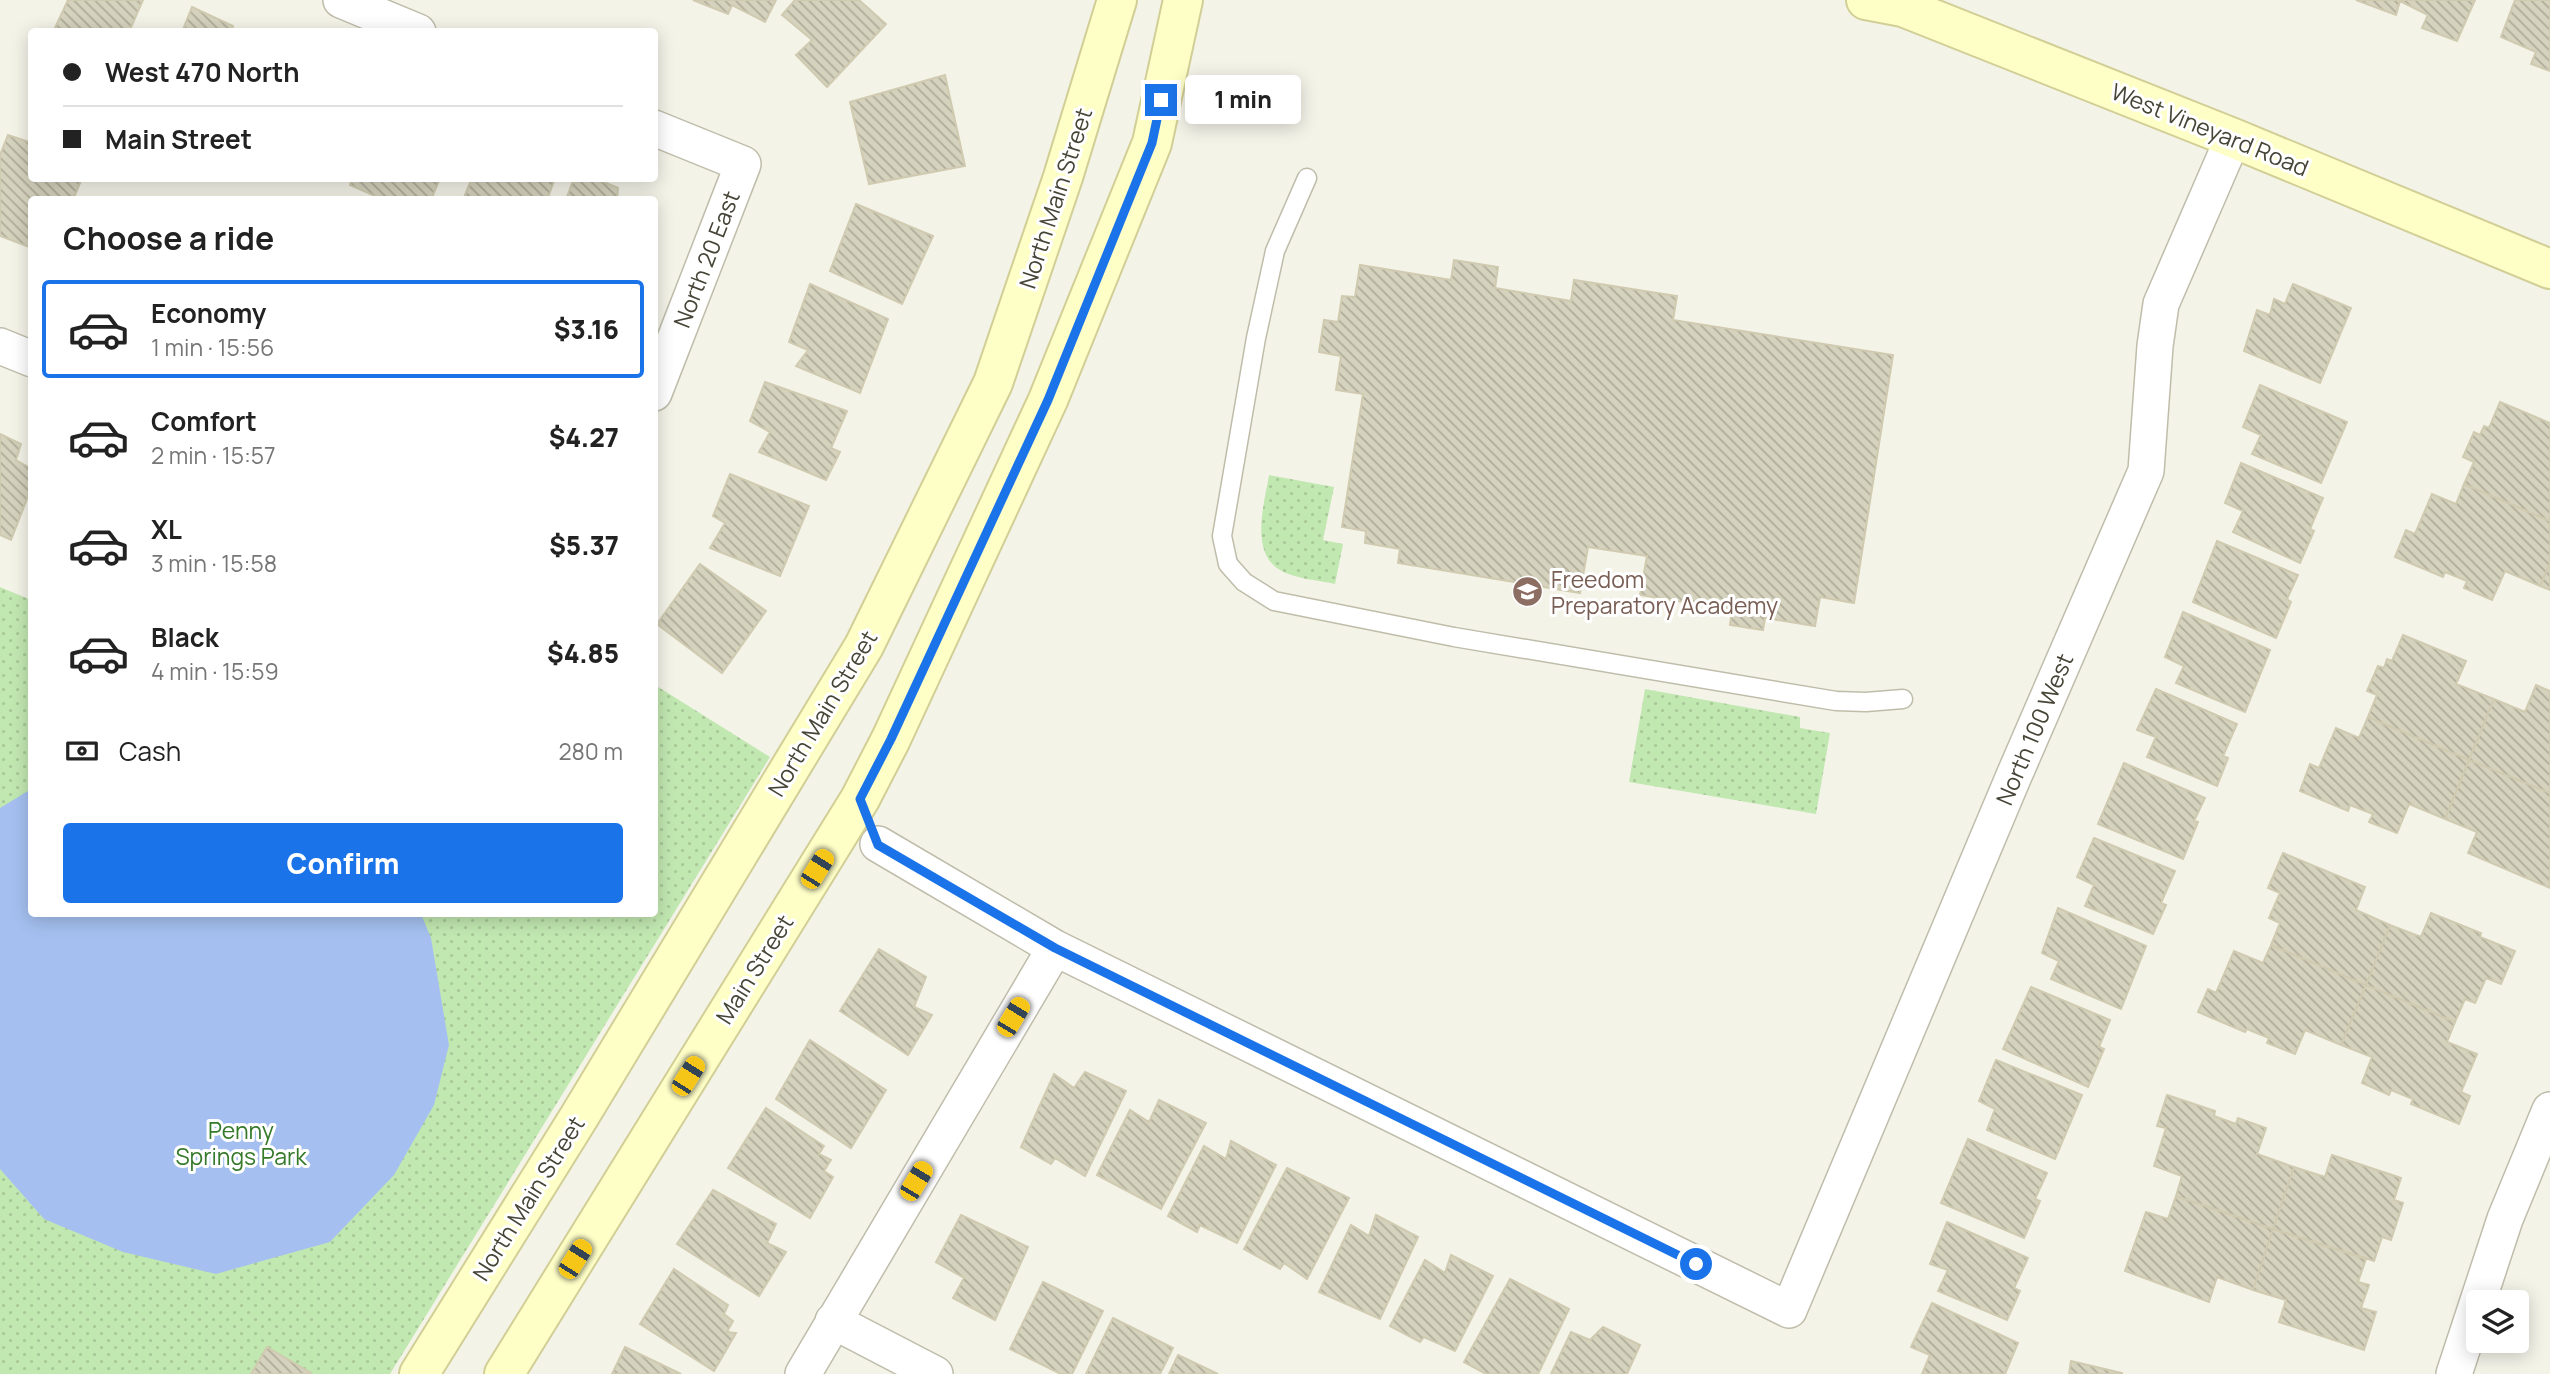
<!DOCTYPE html>
<html lang="en">
<head>
<meta charset="utf-8">
<style>
	body { margin:0; font-family:Manrope,sans-serif; background:#f2f2f2; color:#222; height:100vh; display:flex; flex-direction:column; font-size:26px; white-space:nowrap }
	* { box-sizing:border-box; margin:0 }
	p { font-size:23px; color:#767676 }
	.icon { flex:none; width:38px; height:38px; fill:none; stroke:currentColor; stroke-width:2; stroke-linecap:round; stroke-linejoin:round }
	.map { position:relative; flex:1; overflow:hidden }
	.drawer { position:absolute; left:28px; top:196px; width:630px; height:721px; display:flex; flex-direction:column; background:#fff; border-radius:7px; box-shadow:0 4px 18px #0003 }
	.drawer>* { flex:none }
	.banner { position:absolute; left:28px; top:28px; width:630px; height:154px; border-radius:7px; box-shadow:0 4px 18px #0003; display:grid; align-content:center; height:154px; padding:0 35px; background:#fff }
	.buttons { position:absolute; left:2466px; top:1290px; display:grid; gap:14px }
	.buttons a { display:grid; place-items:center; width:63px; height:63px; border-radius:7px; background:#fff; box-shadow:0 4px 18px #0003; font-size:35px }
	.end { position:absolute; width:32px; height:32px; margin:-16px; border:9px solid #1a73e8; background:#fff; box-shadow:0 0 0 4px #fff }
	.from { border-radius:50% }
	.bubble { position:absolute; height:49px; border-radius:7px; background:#fff; box-shadow:0 4px 18px #0003; font-size:23px; font-weight:800; line-height:49px; text-align:center }
	.car { position:absolute; width:21px; height:42px; margin:-21px -10px; border-radius:9px; box-shadow:0 0 5px 2px #0007; background:linear-gradient(#f5c518 24%,#345 0 40%,#f5c518 0 76%,#345 0 86%,#f5c518 0) }
	.banner b { display:flex; align-items:center; gap:24px; height:66px; font-size:26px }
	.banner b+b { border-top:2px solid #e0e0e0 }
	.banner i { width:18px; height:18px; background:#222 }
	ul { padding:0; list-style:none }
	li { display:flex; align-items:center; gap:21px; height:98px; margin:0 14px 10px; padding:0 21px; border:4px solid transparent; border-radius:7px }
	li div { flex:1 }
	li b { display:block; font-size:26px }
	li em { font-style:normal; font-weight:800 }
	li.on { border-color:#1a73e8 }
	li>.icon { width:63px; height:63px; stroke-width:1.5 }
	h2 { padding:0 35px; font-size:32px; line-height:84px }
	.pay { display:flex; align-items:center; gap:18px; height:77px; padding:0 35px; font-size:26px }
	.pay p { margin-inline-start:auto }
	.primary-button { display:flex; gap:14px; margin-top:auto; padding:14px 35px }
	.primary-button a { flex:1; height:80px; border-radius:7px; background:#1a73e8; color:#fff; font-size:28px; font-weight:800; line-height:80px; text-align:center }
	.map>svg:first-child { display:block }
	.park { fill:url(#park-dots) }
	.water { fill:#a5c0f0 }
	.building { fill:url(#building-back-hatch); stroke:#d0cbb0; stroke-width:2 }
	.lines { fill:none; stroke-linecap:round; stroke-linejoin:round }
	.lane-casing { stroke:#bfbdaa; stroke-width:21 }
	.street-casing { stroke:#bfbdaa; stroke-width:38 }
	.secondary-casing { stroke:#d1cf96; stroke-width:42 }
	.lane { stroke:#fff; stroke-width:18 }
	.street { stroke:#fff; stroke-width:35 }
	.secondary { stroke:#fefec7; stroke-width:38 }
	.route { stroke:#1a73e8; stroke-width:9 }
	.labels { text-anchor:middle; dominant-baseline:central; stroke-width:6; stroke-linejoin:round; paint-order:stroke }
	.street-label { font-size:23px; fill:#474537; stroke:#fff }
	.education-label { font-size:23px; fill:#785e54; stroke:#fff; text-anchor:start }
	.park-label { font-size:23px; fill:#35792a; stroke:#fff }
</style>
</head>
<body>
<div class="map">
<svg width="2550" height="1374" viewBox="0 0 2550 1374">
	<defs>
		<pattern id="park-dots" width="8" height="8" patternUnits="userSpaceOnUse" patternTransform="scale(1.75)"><rect width="8" height="8" fill="#c2e8b1"/><path d="M2 2h.1M6 6h.1" fill="none" stroke="#a8c899" stroke-width="1.8" stroke-linecap="round"/></pattern>
		<pattern id="building-back-hatch" width="6" height="6" patternUnits="userSpaceOnUse" patternTransform="scale(1.75)"><rect width="6" height="6" fill="#d5d2bd"/><path d="M-1 5l2 2M0 0l6 6M5-1l2 2" fill="none" stroke="#afac9a"/></pattern>
	</defs>
	<rect width="100%" height="100%" fill="#f4f3e8"/>
	<path class="park" d="M 1269,475 L 1334,487 L 1323,540 L 1343,544 L 1335,584 C 1318,580 1292,579 1277,568 C 1250,549 1265,501 1269,475 Z
		M 0,587 L 31,600 L 32,914 L 654,914 L 655,685 L 770,757 L 390,1374 L 0,1374 Z
		M 1645,689 L 1800,717 L 1800,728 L 1830,733 L 1816,814 L 1629,782 Z"/>
	<path class="water" d="M 28,791 L 32,791 L 32,914 L 421,914 L 431,938 L 449,1045 L 434,1105 L 394,1175 L 330,1242 L 216,1274 L 123,1252 L 44,1219 L 0,1169 L 0,808 Z"/>
	<path class="building" d="M 68,0 L 143,0 L 129,32 L 53,32 Z
		M 693,0 L 776,0 L 765,22 L 732,5 L 728,14 Z
		M 795,0 L 859,0 L 886,24 L 827,87 L 796,55 L 812,40 L 782,15 Z
		M 2356,0 L 2475,0 L 2457,41 L 2422,28 L 2428,15 L 2400,1 L 2396,15 Z
		M 2515,0 L 2550,0 L 2550,71 L 2531,64 L 2536,52 L 2501,37 Z
		M 192,7 L 233,26 L 232,32 L 182,32 Z
		M 945,75 L 965,166 L 869,184 L 850,102 Z
		M 8,135 L 32,143 L 32,178 L 82,178 L 73,200 L 32,200 L 32,248 L 0,236 L 0,155 Z
		M 352,178 L 440,178 L 431,200 L 384,200 L 350,185 Z
		M 472,178 L 555,178 L 547,200 L 463,200 Z
		M 574,178 L 594,178 L 618,188 L 617,200 L 566,200 Z
		M 856,204 L 933,236 L 902,304 L 830,271 Z
		M 1454,260 L 1498,267 L 1495,288 L 1571,301 L 1574,280 L 1677,296 L 1673,320 L 1893,355 L 1854,603 L 1820,597 L 1815,626 L 1765,618 L 1763,630 L 1730,625 L 1732,610 L 1640,595 L 1647,556 L 1588,547 L 1580,593 L 1398,563 L 1400,549 L 1365,543 L 1366,531 L 1342,527 L 1363,394 L 1336,390 L 1341,356 L 1319,352 L 1324,320 L 1338,322 L 1342,296 L 1355,297 L 1360,265 L 1451,280 Z
		M 810,284 L 888,319 L 860,393 L 796,366 L 808,350 L 789,342 Z
		M 2293,284 L 2351,308 L 2320,383 L 2244,351 L 2257,310 L 2270,315 L 2274,299 L 2285,304 Z
		M 765,382 L 847,411 L 831,448 L 840,452 L 826,480 L 759,452 L 770,432 L 750,421 Z
		M 2260,385 L 2347,422 L 2321,483 L 2252,454 L 2261,435 L 2243,427 Z
		M 2500,402 L 2550,423 L 2550,521 L 2464,484 L 2474,462 L 2463,457 L 2474,432 L 2480,435 L 2484,426 L 2489,428 Z
		M 0,434 L 21,444 L 16,460 L 32,469 L 32,486 L 11,540 L 0,535 Z
		M 2241,463 L 2323,498 L 2310,529 L 2314,531 L 2300,563 L 2233,532 L 2243,511 L 2225,503 Z
		M 730,474 L 809,506 L 780,576 L 710,548 L 725,523 L 713,516 Z
		M 2464,484 L 2550,521 L 2550,563 L 2540,586 L 2505,571 L 2492,600 L 2464,588 L 2467,581 L 2445,572 L 2443,577 L 2395,557 L 2406,530 L 2415,534 L 2432,494 L 2456,504 Z
		M 2217,541 L 2298,575 L 2287,599 L 2291,602 L 2276,638 L 2193,602 Z
		M 2550,563 L 2550,590 L 2540,586 Z
		M 700,564 L 766,611 L 722,673 L 657,624 Z
		M 2183,612 L 2270,650 L 2245,712 L 2176,683 L 2184,666 L 2165,657 Z
		M 2403,635 L 2466,661 L 2456,684 L 2494,699 L 2469,760 L 2368,717 L 2377,695 L 2367,691 L 2378,666 L 2384,668 L 2387,659 L 2392,661 Z
		M 2536,685 L 2550,691 L 2550,793 L 2469,760 L 2494,699 L 2525,712 Z
		M 2156,689 L 2237,724 L 2223,756 L 2228,758 L 2217,786 L 2147,757 L 2156,737 L 2137,730 Z
		M 2368,717 L 2469,760 L 2445,819 L 2409,804 L 2397,833 L 2369,822 L 2373,814 L 2350,805 L 2348,811 L 2300,791 L 2310,764 L 2319,768 L 2336,728 L 2359,738 Z
		M 2469,760 L 2550,793 L 2550,888 L 2468,853 L 2477,832 L 2445,819 Z
		M 2124,763 L 2205,798 L 2194,821 L 2198,822 L 2183,859 L 2098,824 Z
		M 2094,838 L 2175,871 L 2161,903 L 2166,905 L 2153,934 L 2085,906 L 2094,885 L 2077,877 Z
		M 2283,853 L 2365,887 L 2356,910 L 2390,925 L 2366,985 L 2271,945 L 2280,923 L 2269,918 L 2280,893 L 2268,888 Z
		M 2058,908 L 2146,946 L 2121,1009 L 2051,979 L 2059,961 L 2042,953 Z
		M 2431,913 L 2481,933 L 2480,937 L 2515,951 L 2501,984 L 2486,978 L 2475,1003 L 2465,999 L 2455,1022 L 2366,985 L 2390,925 L 2421,937 Z
		M 2271,945 L 2366,985 L 2341,1045 L 2305,1030 L 2295,1054 L 2267,1043 L 2269,1038 L 2247,1029 L 2245,1032 L 2198,1012 L 2208,989 L 2216,993 L 2234,951 L 2263,963 Z
		M 879,949 L 926,977 L 914,1007 L 932,1015 L 908,1055 L 840,1011 Z
		M 2366,985 L 2455,1022 L 2447,1042 L 2477,1054 L 2461,1092 L 2470,1096 L 2459,1124 L 2411,1104 L 2413,1099 L 2391,1090 L 2389,1095 L 2362,1083 L 2372,1057 L 2341,1045 Z
		M 2031,987 L 2110,1020 L 2099,1047 L 2104,1049 L 2088,1087 L 2003,1049 Z
		M 810,1040 L 886,1090 L 851,1148 L 776,1099 Z
		M 1996,1060 L 2082,1095 L 2055,1159 L 1987,1130 L 1995,1109 L 1979,1101 Z
		M 1085,1072 L 1126,1091 L 1085,1176 L 1055,1158 L 1051,1164 L 1021,1147 L 1054,1074 L 1074,1088 Z
		M 2167,1095 L 2215,1111 L 2214,1116 L 2236,1124 L 2238,1118 L 2266,1128 L 2257,1154 L 2294,1167 L 2273,1229 L 2176,1196 L 2182,1176 L 2154,1166 L 2166,1128 L 2157,1126 Z
		M 1159,1100 L 1206,1123 L 1161,1209 L 1097,1175 L 1130,1110 L 1149,1122 Z
		M 766,1108 L 824,1146 L 819,1154 L 831,1160 L 824,1171 L 833,1177 L 810,1218 L 728,1168 Z
		M 1968,1139 L 2047,1173 L 2035,1199 L 2040,1201 L 2024,1238 L 1941,1203 Z
		M 1231,1141 L 1276,1165 L 1237,1243 L 1200,1225 L 1197,1232 L 1168,1216 L 1204,1146 L 1226,1159 Z
		M 2332,1155 L 2401,1178 L 2394,1200 L 2403,1203 L 2391,1240 L 2382,1237 L 2374,1261 L 2273,1229 L 2294,1167 L 2325,1177 Z
		M 1287,1168 L 1349,1198 L 1307,1279 L 1284,1263 L 1280,1269 L 1244,1249 Z
		M 713,1190 L 776,1224 L 767,1243 L 786,1252 L 759,1296 L 677,1244 Z
		M 2176,1196 L 2273,1229 L 2253,1290 L 2217,1277 L 2209,1302 L 2125,1271 L 2146,1212 L 2168,1219 Z
		M 961,1215 L 1028,1247 L 995,1320 L 953,1298 L 964,1278 L 936,1262 Z
		M 1376,1215 L 1418,1237 L 1380,1319 L 1319,1292 L 1351,1225 L 1369,1236 Z
		M 1947,1222 L 2028,1258 L 2014,1288 L 2020,1291 L 2007,1320 L 1938,1291 L 1948,1270 L 1930,1264 Z
		M 2273,1229 L 2366,1259 L 2358,1282 L 2369,1285 L 2361,1308 L 2376,1312 L 2364,1350 L 2279,1322 L 2286,1300 L 2253,1290 Z
		M 1451,1255 L 1493,1276 L 1455,1351 L 1424,1337 L 1420,1342 L 1390,1326 L 1425,1260 L 1445,1273 Z
		M 674,1269 L 728,1305 L 724,1314 L 733,1321 L 727,1332 L 736,1333 L 714,1371 L 640,1324 Z
		M 1510,1279 L 1569,1309 L 1538,1374 L 1486,1374 L 1464,1362 Z
		M 1043,1282 L 1103,1311 L 1072,1374 L 1061,1374 L 1010,1349 Z
		M 1932,1303 L 2018,1343 L 2005,1374 L 1922,1374 L 1930,1355 L 1911,1347 Z
		M 1113,1318 L 1173,1348 L 1160,1374 L 1086,1374 Z
		M 1603,1327 L 1640,1345 L 1627,1374 L 1551,1374 L 1571,1332 L 1590,1340 Z
		M 267,1347 L 311,1373 L 310,1374 L 251,1374 Z
		M 625,1347 L 681,1374 L 612,1374 Z
		M 1178,1355 L 1218,1374 L 1169,1374 Z
		M 2071,1361 L 2122,1373 L 2122,1374 L 2069,1374 Z"/>
	<g class="lines">
		<defs>
			<path id="lane" d="M 1307,178 L 1275,251 L 1256,338 L 1222,536 L 1228,564 L 1244,582 L 1274,601 L 1454,637 L 1836,701 L 1866,702 L 1903,699"/>
			<path id="street" d="M 341,0 L 418,32
				M 654,128 L 743,164 L 654,393
				M 0,346 L 32,359
				M 878,844 L 1055,948 L 1789,1310 L 2013,778 L 2146,471 L 2155,346 L 2161,304 L 2233,138
				M 833,1321 L 935,1374
				M 803,1374 L 1055,948
				M 2454,1374 L 2505,1219 L 2550,1110"/>
			<path id="secondary" d="M 1866,0 L 1903,7 L 2233,138 L 2550,269
				M 419,1374 L 579,1117 L 864,646 L 993,383 L 1063,177 L 1117,0
				M 504,1374 L 860,799 L 891,739 L 1048,400 L 1152,143 L 1183,0"/>
		</defs>
		<use href="#lane" class="lane-casing"/>
		<use href="#street" class="street-casing"/>
		<use href="#secondary" class="secondary-casing"/>
		<use href="#lane" class="lane"/>
		<use href="#street" class="street"/>
		<use href="#secondary" class="secondary"/>
	</g>
	<g class="lines">
		<path class="route" d="M 1161,100 L 1152,143 L 1048,400 L 891,739 L 860,799 L 878,845 L 1055,948 L 1696,1264"/>
	</g>
	<defs>
		<symbol id="school-disc" viewBox="-11 -11 22 22"><circle r="9.5" fill="#8d6e63" stroke="#fff"/><path d="M0-5L7-2L0 1L-7-2ZM-4 1L0 2.5L4 1V4Q0 6-4 4Z" fill="#fff"/></symbol>
	</defs>
	<g fill-rule="evenodd">
		<use href="#school-disc" x="1510" y="574" width="35" height="35"/>
	</g>
	<g class="labels">
		<g class="street-label">
			<text transform="translate(2210 129) rotate(22)">West Vineyard Road</text>
			<text transform="translate(1055 198) rotate(-72)">North Main Street</text>
			<text transform="translate(706 259) rotate(-69)">North 20 East</text>
			<text transform="translate(822 713) rotate(-59)">North Main Street</text>
			<text transform="translate(2034 729) rotate(-67)">North 100 West</text>
			<text transform="translate(754 969) rotate(-58)">Main Street</text>
			<text transform="translate(528 1198) rotate(-58)">North Main Street</text>
		</g>
		<g class="education-label">
			<text x="1551" y="579">Freedom<tspan x="1551" dy="26">Preparatory Academy</tspan></text>
		</g>
		<g class="park-label">
			<text x="241" y="1130">Penny<tspan x="241" dy="26">Springs Park</tspan></text>
		</g>
	</g>
</svg>
<div class="buttons">
<a><svg class="icon" aria-label="layers" viewBox="0 0 24 24"><path d="M12 4l9 5-9 5-9-5zM3 14l9 5 9-5"/></svg></a>
</div>
<i class="end from" style="left:1696px;top:1264px"></i>
<i class="end" style="left:1161px;top:100px"></i>
<div class="bubble" style="left:1185px;top:75px;width:116px">1 min</div>
<i class="car" style="left:817px;top:869px;rotate:32deg"></i>
<i class="car" style="left:1013px;top:1017px;rotate:31deg"></i>
<i class="car" style="left:688px;top:1076px;rotate:32deg"></i>
<i class="car" style="left:916px;top:1181px;rotate:31deg"></i>
<i class="car" style="left:575px;top:1259px;rotate:32deg"></i>
<div class="banner">
<b><i class="from"></i>West 470 North</b>
<b><i></i>Main Street</b>
</div>
<section class="drawer">
<h2>Choose a ride</h2>
<ul>
<li class="on"><svg class="icon" aria-label="car" viewBox="0 0 24 24"><path d="M5 17H2v-5l4-1 3-4h7l3 4 3 1v5h-3M9 17h6M6 11h13"/><circle cx="7" cy="17" r="2"/><circle cx="17" cy="17" r="2"/></svg><div><b>Economy</b><p>1 min · 15:56</p></div><em>$3.16</em></li>
<li><svg class="icon" aria-label="car" viewBox="0 0 24 24"><path d="M5 17H2v-5l4-1 3-4h7l3 4 3 1v5h-3M9 17h6M6 11h13"/><circle cx="7" cy="17" r="2"/><circle cx="17" cy="17" r="2"/></svg><div><b>Comfort</b><p>2 min · 15:57</p></div><em>$4.27</em></li>
<li><svg class="icon" aria-label="car" viewBox="0 0 24 24"><path d="M5 17H2v-5l4-1 3-4h7l3 4 3 1v5h-3M9 17h6M6 11h13"/><circle cx="7" cy="17" r="2"/><circle cx="17" cy="17" r="2"/></svg><div><b>XL</b><p>3 min · 15:58</p></div><em>$5.37</em></li>
<li><svg class="icon" aria-label="car" viewBox="0 0 24 24"><path d="M5 17H2v-5l4-1 3-4h7l3 4 3 1v5h-3M9 17h6M6 11h13"/><circle cx="7" cy="17" r="2"/><circle cx="17" cy="17" r="2"/></svg><div><b>Black</b><p>4 min · 15:59</p></div><em>$4.85</em></li>
</ul>
<div class="pay"><svg class="icon" aria-label="cash" viewBox="0 0 24 24"><path d="M3 7h18v10H3z"/><circle cx="12" cy="12" r="2"/></svg>Cash<p>280 m</p></div>
<div class="primary-button"><a>Confirm</a></div>
</section>
</div>
</body>
</html>
